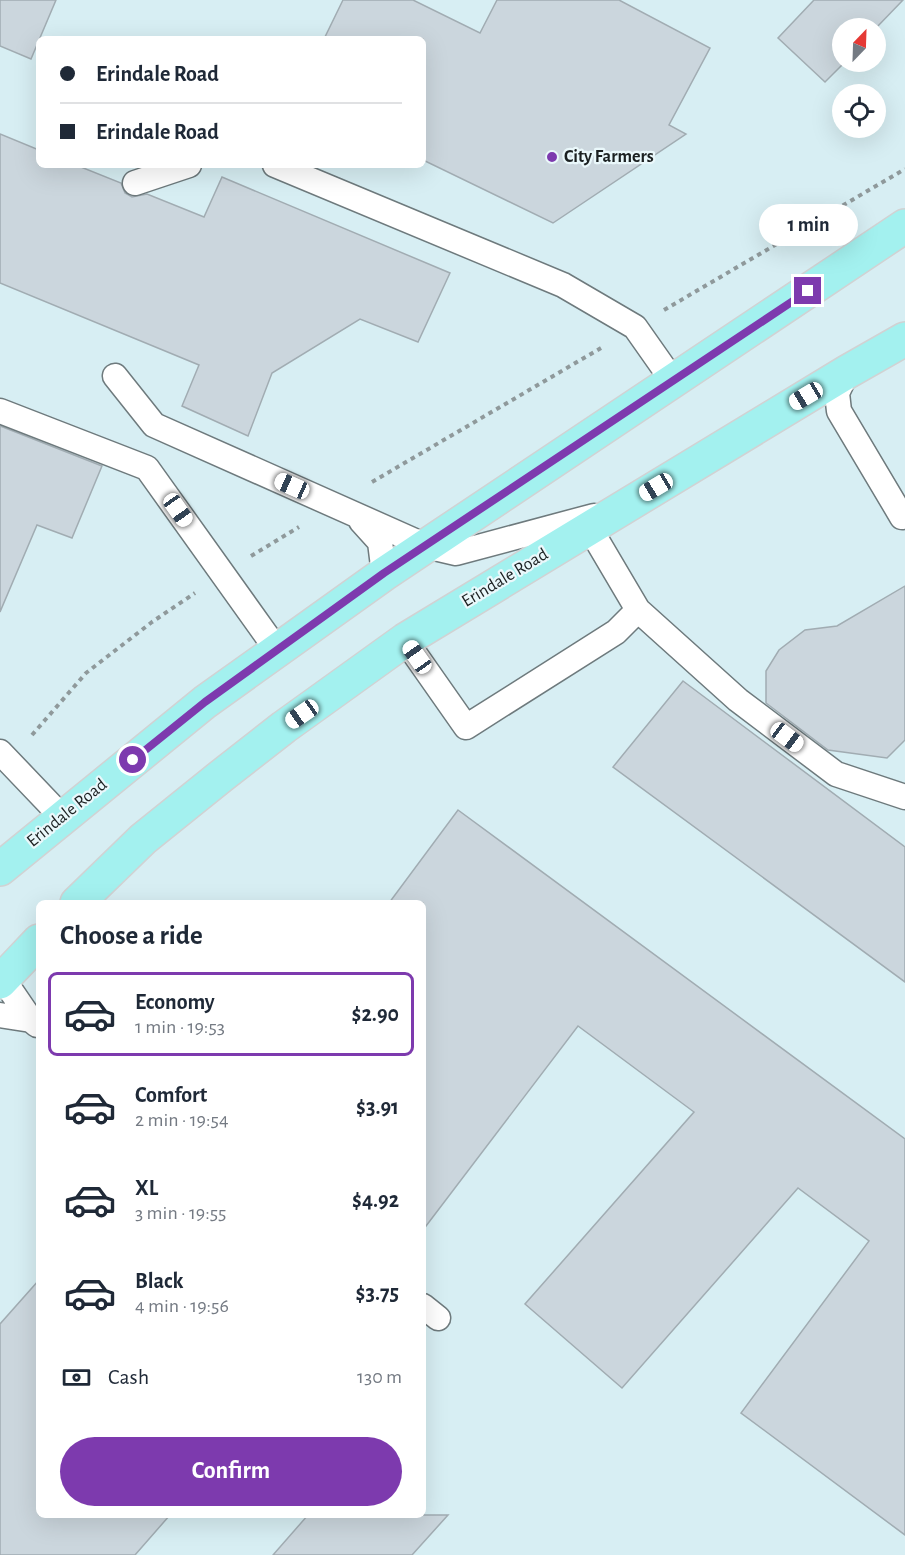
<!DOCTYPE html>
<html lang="en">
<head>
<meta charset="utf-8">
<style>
	body { margin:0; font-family:"Alegreya Sans",sans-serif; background:#f6f6f7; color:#1f2937; height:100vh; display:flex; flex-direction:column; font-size:22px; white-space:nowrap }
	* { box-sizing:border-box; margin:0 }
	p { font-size:20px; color:#747a83 }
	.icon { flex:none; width:33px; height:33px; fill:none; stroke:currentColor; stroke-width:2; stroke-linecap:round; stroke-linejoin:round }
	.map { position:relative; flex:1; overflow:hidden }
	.drawer { position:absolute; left:36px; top:900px; width:390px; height:618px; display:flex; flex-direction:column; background:#fff; border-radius:9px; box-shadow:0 6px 24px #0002 }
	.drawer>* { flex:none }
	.banner { position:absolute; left:36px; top:36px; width:390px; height:132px; border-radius:9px; box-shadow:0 6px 24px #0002; display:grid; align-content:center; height:132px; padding:0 24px; background:#fff }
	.needle { width:39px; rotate:23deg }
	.controls { position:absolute; left:832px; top:18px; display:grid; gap:12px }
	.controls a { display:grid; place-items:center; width:54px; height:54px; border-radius:50%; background:#fff; box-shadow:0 6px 24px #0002; font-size:30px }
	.end { position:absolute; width:27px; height:27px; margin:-14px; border:8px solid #7d3aae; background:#fff; box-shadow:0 0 0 3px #fff }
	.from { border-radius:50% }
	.bubble { position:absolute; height:42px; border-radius:21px; background:#fff; box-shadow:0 6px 24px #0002; font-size:20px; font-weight:700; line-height:42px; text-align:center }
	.car { position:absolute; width:18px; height:36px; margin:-18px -9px; border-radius:8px; box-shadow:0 0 4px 2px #0007; background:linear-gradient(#fff 24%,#345 0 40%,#fff 0 76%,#345 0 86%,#fff 0) }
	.banner b { display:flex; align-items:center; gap:21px; height:57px; font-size:22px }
	.banner b+b { border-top:2px solid #e0e1e3 }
	.banner i { width:15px; height:15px; background:#1f2937 }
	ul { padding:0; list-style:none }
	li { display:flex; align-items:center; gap:18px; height:84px; margin:0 12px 9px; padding:0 12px; border:3px solid transparent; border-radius:9px }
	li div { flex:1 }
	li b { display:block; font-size:22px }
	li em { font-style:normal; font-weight:700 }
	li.active { border-color:#7d3aae }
	li>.icon { width:54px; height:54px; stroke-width:1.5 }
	h2 { padding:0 24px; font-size:27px; line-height:72px }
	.pay { display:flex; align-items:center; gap:15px; height:66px; padding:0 24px; font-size:22px }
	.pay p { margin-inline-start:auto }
	.action { display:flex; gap:12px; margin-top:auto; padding:12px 24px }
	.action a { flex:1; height:69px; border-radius:36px; background:#7d3aae; color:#fff; font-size:24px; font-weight:700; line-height:69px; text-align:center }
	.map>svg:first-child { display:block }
	.built { fill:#d7eef3; fill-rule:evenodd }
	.building { fill:#cbd6dd; stroke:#a1acb2; stroke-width:1.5 }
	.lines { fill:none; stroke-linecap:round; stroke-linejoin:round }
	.service-casing { stroke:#6e7a7d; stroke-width:27 }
	.primary-casing { stroke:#d1d2d3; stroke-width:36 }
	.path { stroke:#8f999b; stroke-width:4; stroke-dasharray:4.5 4.5; stroke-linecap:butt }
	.service { stroke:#fff; stroke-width:24 }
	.primary { stroke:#a3f1ef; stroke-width:33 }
	.route { stroke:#7d3aae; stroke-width:8 }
	.poi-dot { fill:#7d3aae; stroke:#eaf8fb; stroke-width:2 }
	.labels { text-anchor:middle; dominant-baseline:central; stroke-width:4.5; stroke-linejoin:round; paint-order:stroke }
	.poi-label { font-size:18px; font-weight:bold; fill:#1b2021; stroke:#eaf8fb; text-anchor:start }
	.street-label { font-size:18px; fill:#1b2021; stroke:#eaf8fb }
</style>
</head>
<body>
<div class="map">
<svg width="905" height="1555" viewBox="0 0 905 1555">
	<rect width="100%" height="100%" fill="#eaf8fb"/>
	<path class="built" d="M 0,0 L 905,0 L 905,1555 L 0,1555 ZM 843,28 L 876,28 L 876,62 L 843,62 ZM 39,39 L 423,39 L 423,165 L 39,165 ZM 843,94 L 876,94 L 876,128 L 843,128 ZM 39,903 L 423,903 L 423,1515 L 39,1515 Z"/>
	<path class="building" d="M 0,0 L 56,0 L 31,59 L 0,46 Z
		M 343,0 L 413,0 L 480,33 L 497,0 L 619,0 L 710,48 L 669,125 L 686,134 L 553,223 L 423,160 L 423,39 L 324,39 Z
		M 814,0 L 903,0 L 876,28 L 843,28 L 843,62 L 845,62 L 825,82 L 778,38 Z
		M 0,134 L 39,150 L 39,165 L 76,165 L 121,183 L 125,193 L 132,197 L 147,194 L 204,217 L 222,177 L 450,273 L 418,342 L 360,319 L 272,373 L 248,436 L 182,406 L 199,365 L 0,283 Z
		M 0,426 L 102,466 L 72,538 L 37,525 L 0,612 Z
		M 905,586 L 905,740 L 887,758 L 828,750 L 766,703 L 766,671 L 779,650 L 805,630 L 837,626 Z
		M 683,681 L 905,847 L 905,982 L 613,767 Z
		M 458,810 L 905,1139 L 905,1535 L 741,1413 L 869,1241 L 798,1188 L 622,1388 L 525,1304 L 694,1112 L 578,1026 L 423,1230 L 423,903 L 389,903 Z
		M 39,1280 L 39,1515 L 170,1515 L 135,1555 L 0,1555 L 0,1324 Z
		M 308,1515 L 448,1515 L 412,1555 L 273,1555 Z"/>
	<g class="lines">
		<defs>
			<path id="service" d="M 275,165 L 563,285 L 635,327 L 673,381
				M 135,183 L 189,165
				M 847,372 L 837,393 L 839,411 L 902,517
				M 115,376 L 154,425 L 426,546 L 456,553 L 594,516
				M 0,411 L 147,468 L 277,650
				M 361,521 L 380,542 L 384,574
				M 589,527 L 638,610 L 738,700 L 836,774 L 905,797
				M 405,640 L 466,727 L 616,632 L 638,610
				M 0,752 L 62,817
				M 0,970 L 3,979 L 31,1020
				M 0,1015 L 31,1020 L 37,1025
				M 423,1306 L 438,1318"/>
			<path id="primary" d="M 0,869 L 205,702 L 384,574 L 905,226
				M 77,903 L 143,839 L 220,777 L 284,727 L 405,640 L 847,372 L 905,339
				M 0,982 L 39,941"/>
		</defs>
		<use href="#service" class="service-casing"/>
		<use href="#primary" class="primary-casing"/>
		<path class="path" d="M 664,310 L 905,169
			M 372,482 L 601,348
			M 251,556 L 299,527
			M 32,735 L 86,673 L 152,622 L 195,593"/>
		<use href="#service" class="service"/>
		<use href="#primary" class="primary"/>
	</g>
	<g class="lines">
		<path class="route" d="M 133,760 L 205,702 L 384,573 L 808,291"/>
	</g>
	<circle class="poi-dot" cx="552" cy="157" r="6"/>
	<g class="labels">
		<g class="poi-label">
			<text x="564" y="157">City Farmers</text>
		</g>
		<g class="street-label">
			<text transform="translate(505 578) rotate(-31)">Erindale Road</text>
			<text transform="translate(67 813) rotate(-39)">Erindale Road</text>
		</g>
	</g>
</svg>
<div class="controls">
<a><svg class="needle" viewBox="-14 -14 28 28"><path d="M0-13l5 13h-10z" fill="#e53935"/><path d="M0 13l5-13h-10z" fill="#747a83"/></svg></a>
<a><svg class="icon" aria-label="locate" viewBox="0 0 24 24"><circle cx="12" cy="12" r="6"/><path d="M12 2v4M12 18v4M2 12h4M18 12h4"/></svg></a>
</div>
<i class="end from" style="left:133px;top:760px"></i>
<i class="end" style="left:808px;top:291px"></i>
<div class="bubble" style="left:759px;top:204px;width:99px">1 min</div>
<i class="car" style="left:806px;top:396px;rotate:239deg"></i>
<i class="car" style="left:292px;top:486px;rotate:294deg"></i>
<i class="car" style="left:656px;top:487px;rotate:239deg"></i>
<i class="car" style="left:178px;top:510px;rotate:145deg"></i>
<i class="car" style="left:417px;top:657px;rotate:325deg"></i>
<i class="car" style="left:302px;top:714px;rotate:235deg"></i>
<i class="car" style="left:787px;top:737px;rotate:127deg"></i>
<div class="banner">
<b><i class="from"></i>Erindale Road</b>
<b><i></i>Erindale Road</b>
</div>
<section class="drawer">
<h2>Choose a ride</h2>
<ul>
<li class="active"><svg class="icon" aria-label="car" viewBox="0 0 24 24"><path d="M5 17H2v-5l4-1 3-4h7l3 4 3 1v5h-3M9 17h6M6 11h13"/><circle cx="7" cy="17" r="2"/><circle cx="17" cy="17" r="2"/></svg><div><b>Economy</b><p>1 min · 19:53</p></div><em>$2.90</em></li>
<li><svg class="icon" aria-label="car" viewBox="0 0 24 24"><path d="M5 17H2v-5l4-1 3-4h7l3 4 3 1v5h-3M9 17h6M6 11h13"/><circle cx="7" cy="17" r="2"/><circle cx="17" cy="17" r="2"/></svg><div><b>Comfort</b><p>2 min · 19:54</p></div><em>$3.91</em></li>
<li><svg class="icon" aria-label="car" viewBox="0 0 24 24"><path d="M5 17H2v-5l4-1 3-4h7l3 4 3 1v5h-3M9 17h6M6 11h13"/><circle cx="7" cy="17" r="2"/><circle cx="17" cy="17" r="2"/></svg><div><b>XL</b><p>3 min · 19:55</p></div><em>$4.92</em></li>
<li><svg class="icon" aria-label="car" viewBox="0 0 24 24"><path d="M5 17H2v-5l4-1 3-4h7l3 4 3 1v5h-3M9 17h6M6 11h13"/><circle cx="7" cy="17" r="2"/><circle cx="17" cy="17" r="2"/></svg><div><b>Black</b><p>4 min · 19:56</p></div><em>$3.75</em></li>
</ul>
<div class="pay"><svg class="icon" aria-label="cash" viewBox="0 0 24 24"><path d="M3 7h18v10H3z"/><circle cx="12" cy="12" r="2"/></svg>Cash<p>130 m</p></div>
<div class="action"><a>Confirm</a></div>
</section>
</div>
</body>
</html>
